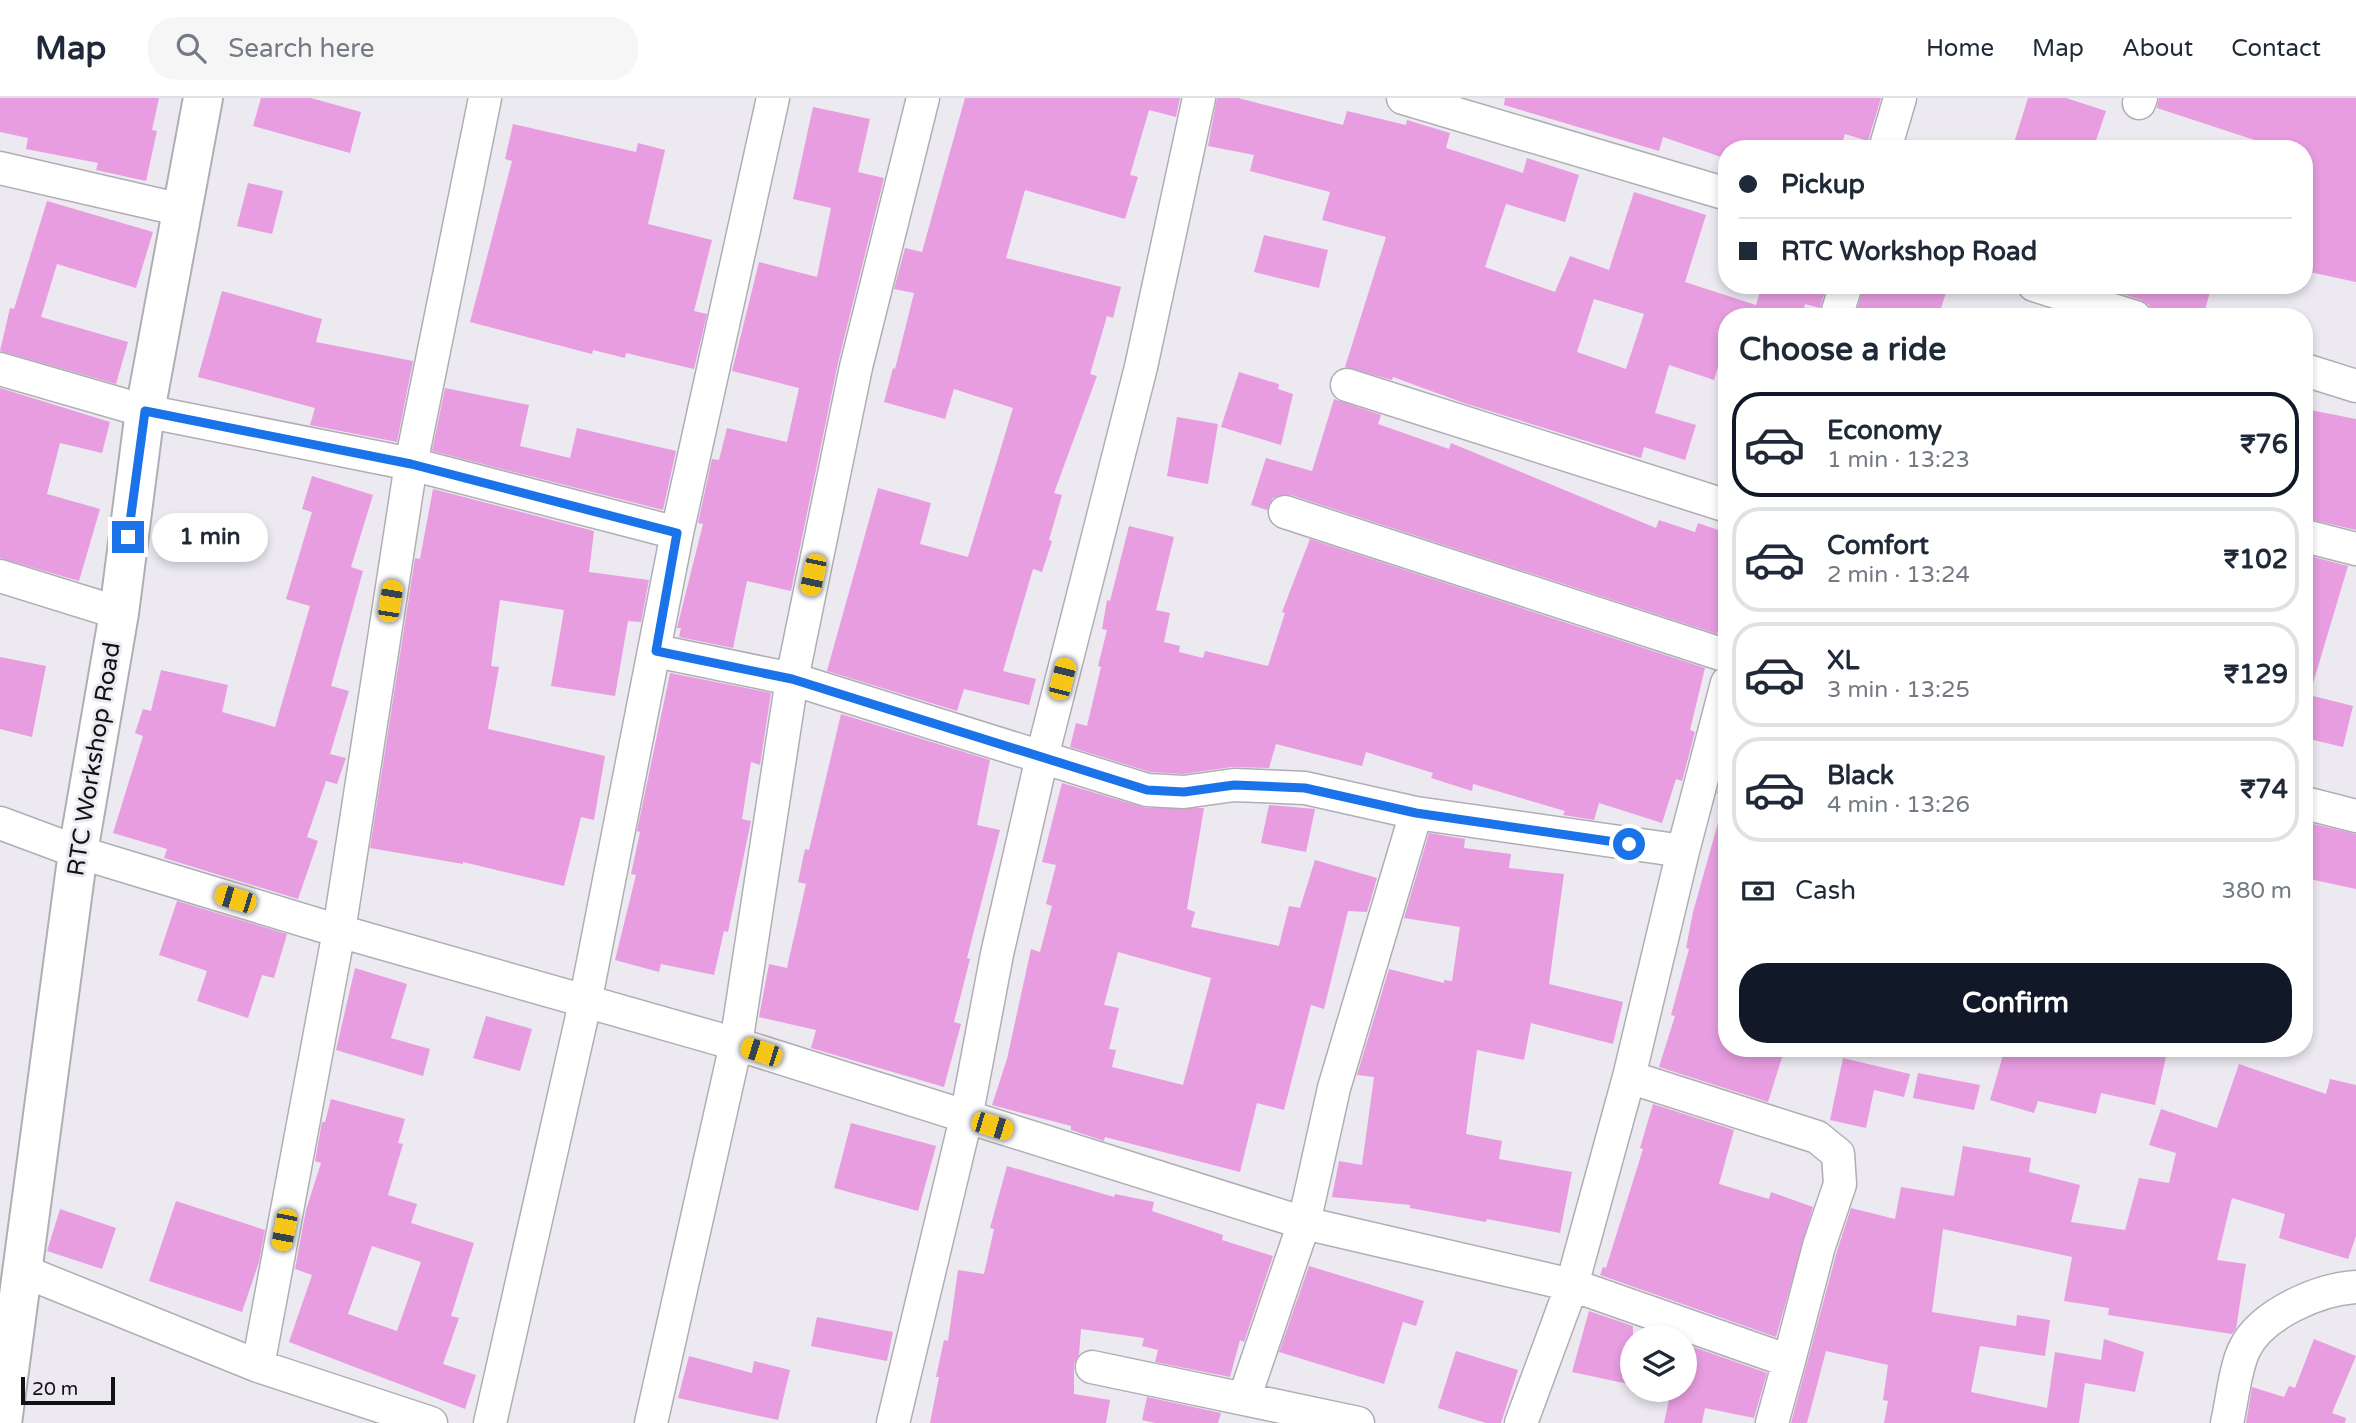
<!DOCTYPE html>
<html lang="en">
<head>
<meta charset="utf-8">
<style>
	body { margin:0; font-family:"Varela Round",sans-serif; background:#f6f6f7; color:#1f2937; height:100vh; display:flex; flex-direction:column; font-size:26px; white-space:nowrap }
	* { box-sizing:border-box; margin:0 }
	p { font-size:23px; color:#747a83 }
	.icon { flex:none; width:38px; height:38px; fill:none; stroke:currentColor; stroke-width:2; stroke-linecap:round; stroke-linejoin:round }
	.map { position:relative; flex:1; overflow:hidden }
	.side { position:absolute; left:1718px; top:210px; width:595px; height:749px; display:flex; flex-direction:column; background:#fff; border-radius:28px; box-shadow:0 4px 10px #0003 }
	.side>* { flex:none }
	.guide { position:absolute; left:1718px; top:42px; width:595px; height:154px; border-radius:28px; box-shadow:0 4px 10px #0003; display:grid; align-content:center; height:154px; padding:0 21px; background:#fff }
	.controls { position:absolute; left:1620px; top:1227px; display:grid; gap:14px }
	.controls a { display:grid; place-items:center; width:77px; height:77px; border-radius:50%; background:#fff; box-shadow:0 4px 10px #0003; font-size:35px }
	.scale { position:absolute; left:21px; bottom:18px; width:94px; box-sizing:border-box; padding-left:7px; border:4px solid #121114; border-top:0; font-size:19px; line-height:24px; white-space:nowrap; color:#121114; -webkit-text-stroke:5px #ece9f1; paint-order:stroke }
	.end { position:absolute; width:32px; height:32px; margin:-16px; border:9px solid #1a73e8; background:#fff; box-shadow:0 0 0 4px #fff }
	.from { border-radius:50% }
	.bubble { position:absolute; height:49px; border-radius:24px; background:#fff; box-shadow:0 4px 10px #0003; font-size:23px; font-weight:700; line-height:49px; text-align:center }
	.car { position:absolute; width:21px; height:42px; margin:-21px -10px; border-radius:9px; box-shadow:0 0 5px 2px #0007; background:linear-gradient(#f5c518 24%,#345 0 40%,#f5c518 0 76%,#345 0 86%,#f5c518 0) }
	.guide b { display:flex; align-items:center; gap:24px; height:66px; font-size:26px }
	.guide b+b { border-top:2px solid #e0e1e3 }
	.guide i { width:18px; height:18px; background:#1f2937 }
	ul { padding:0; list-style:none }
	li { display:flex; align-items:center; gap:21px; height:105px; margin:0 14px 10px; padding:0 7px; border:4px solid #e0e1e3; border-radius:28px }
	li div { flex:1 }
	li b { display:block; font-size:26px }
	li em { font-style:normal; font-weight:700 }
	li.current { border-color:#111827 }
	li>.icon { width:63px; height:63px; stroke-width:1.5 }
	h2 { padding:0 21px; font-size:32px; line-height:84px }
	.pay { display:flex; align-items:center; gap:18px; height:77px; padding:0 21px; font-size:26px }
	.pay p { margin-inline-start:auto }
	.primary-button { display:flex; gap:14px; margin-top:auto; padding:14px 21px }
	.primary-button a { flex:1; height:80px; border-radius:28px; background:#111827; color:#fff; font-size:28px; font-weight:700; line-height:80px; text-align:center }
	header { display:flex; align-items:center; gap:42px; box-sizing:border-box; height:98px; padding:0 35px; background:#fff; border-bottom:2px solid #e0e1e3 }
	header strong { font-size:33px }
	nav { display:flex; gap:38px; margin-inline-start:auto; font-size:24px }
	.search { width:490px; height:63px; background:#f6f6f7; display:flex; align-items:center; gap:18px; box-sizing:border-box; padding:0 24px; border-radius:28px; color:#747a83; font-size:26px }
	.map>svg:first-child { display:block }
	.building { fill:#e79de0; fill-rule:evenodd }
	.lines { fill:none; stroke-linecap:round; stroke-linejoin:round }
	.minor-casing { stroke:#b0aeb5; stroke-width:35 }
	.tertiary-casing { stroke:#b0aeb5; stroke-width:42 }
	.minor { stroke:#fff; stroke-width:32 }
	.tertiary { stroke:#fff; stroke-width:38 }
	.route { stroke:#1a73e8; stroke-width:9 }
	.labels { text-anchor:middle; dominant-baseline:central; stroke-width:6; stroke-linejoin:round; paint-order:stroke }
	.street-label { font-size:24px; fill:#121114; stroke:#ece9f1 }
</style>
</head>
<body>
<header>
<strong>Map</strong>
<div class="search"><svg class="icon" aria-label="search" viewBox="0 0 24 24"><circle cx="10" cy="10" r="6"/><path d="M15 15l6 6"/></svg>Search here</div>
<nav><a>Home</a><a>Map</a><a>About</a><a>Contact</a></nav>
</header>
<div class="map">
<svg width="2356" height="1325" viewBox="0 0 2356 1325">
	<rect width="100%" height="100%" fill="#ece9f1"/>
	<path class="building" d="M 0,0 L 159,0 L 152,32 L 157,33 L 146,83 L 96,72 L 98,65 L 26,51 L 28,40 L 0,34 Z
		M 261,0 L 311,0 L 361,14 L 350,55 L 253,28 Z
		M 965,0 L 1180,0 L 1176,19 L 1149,12 L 1130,77 L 1138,79 L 1125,121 L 1025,92 L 1006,160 L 1121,189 L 1113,220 L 1107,218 L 1090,276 L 1097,278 L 1054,395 L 1062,397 L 1049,442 L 1052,443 L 1042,474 L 1033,471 L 1003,573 L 1036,581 L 1029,607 L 964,591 L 957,613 L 827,573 L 878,390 L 931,405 L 920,446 L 968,459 L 1013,310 L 954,291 L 945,321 L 884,304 L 893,270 L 895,271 L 914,195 L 894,191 L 905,150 L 922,154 Z
		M 1217,0 L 1238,0 L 1343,27 L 1347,13 L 1406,27 L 1407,22 L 1450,35 L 1446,50 L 1523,75 L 1527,60 L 1579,77 L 1565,124 L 1506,106 L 1485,169 L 1555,194 L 1570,158 L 1609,172 L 1634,94 L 1706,117 L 1685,184 L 1756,207 L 1762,187 L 1827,187 L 1820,210 L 1805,206 L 1802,219 L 1727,219 L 1727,240 L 1714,282 L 1669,267 L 1655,315 L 1696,327 L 1685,362 L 1644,349 L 1641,360 L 1464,305 L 1393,279 L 1392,282 L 1345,269 L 1386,139 L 1322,122 L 1330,94 L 1250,73 L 1254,57 L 1208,48 ZM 1594,201 L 1644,216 L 1626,271 L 1577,254 Z
		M 1505,0 L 1881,0 L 1868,43 L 1845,36 L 1840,51 L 1727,51 L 1727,61 L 1663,39 L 1659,53 L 1504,7 Z
		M 2028,0 L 2066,0 L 2106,13 L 2093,51 L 2012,51 Z
		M 2159,0 L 2356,0 L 2356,184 L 2305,173 L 2305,51 L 2282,51 L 2157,10 Z
		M 813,9 L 870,21 L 858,74 L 884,80 L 838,265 L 791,493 L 747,483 L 733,550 L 679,539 L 681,530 L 677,530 L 703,426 L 698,425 L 712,361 L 719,362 L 727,330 L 787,344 L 799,290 L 732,273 L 759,164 L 817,179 L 831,110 L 793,101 Z
		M 513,26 L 636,54 L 638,45 L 665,52 L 648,126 L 712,142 L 694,213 L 707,216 L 694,271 L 626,255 L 625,260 L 593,252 L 592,256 L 470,224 L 512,63 L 505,61 Z
		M 248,85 L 283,93 L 272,136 L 237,128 Z
		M 47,103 L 153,134 L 136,190 L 57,166 L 41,219 L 128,244 L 116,286 L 0,253 L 10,210 L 14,211 Z
		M 1264,137 L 1328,152 L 1319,190 L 1254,174 Z
		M 1864,187 L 1921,187 L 1946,195 L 1938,219 L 1855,219 Z
		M 2096,187 L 2212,187 L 2203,219 L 2153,219 L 2149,207 L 2141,202 Z
		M 222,193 L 322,221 L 316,244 L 413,263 L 397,344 L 310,327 L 315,310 L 198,279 Z
		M 1239,274 L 1279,286 L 1278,291 L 1293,296 L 1281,347 L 1221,329 Z
		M 0,290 L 110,324 L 102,355 L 60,345 L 47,396 L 100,411 L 79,483 L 0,460 Z
		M 445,290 L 529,307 L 520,348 L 570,360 L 577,330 L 676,353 L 663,412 L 432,353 Z
		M 1334,301 L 1381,317 L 1378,326 L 1449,351 L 1451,345 L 1656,430 L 1659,422 L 1695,434 L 1698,425 L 1727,435 L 1727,507 L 1717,536 L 1291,397 L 1273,400 L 1267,412 L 1251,407 L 1266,360 L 1312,373 Z
		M 2305,311 L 2356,321 L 2356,432 L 2305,420 Z
		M 1177,319 L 1218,326 L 1208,386 L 1167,378 Z
		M 312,378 L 373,397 L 351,469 L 363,473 L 331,588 L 349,593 L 330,656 L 346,660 L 337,686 L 326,683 L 307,739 L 318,743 L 298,801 L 164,760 L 167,751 L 113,735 L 143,638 L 135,635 L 143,611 L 151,613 L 161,572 L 228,587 L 222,614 L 275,629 L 310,508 L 286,501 L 312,414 L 302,411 Z
		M 433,391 L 594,433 L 589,474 L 649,482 L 641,524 L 628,523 L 615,598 L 551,588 L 564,512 L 500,502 L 491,568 L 499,569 L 488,631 L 605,658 L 594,722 L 581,719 L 564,788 L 463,764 L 463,766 L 370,750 L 415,460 L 420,461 Z
		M 1129,428 L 1174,439 L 1156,512 L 1170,515 L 1164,544 L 1180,548 L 1179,554 L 1203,560 L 1205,553 L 1268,568 L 1285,515 L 1282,514 L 1310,441 L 1705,570 L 1690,632 L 1695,634 L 1682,683 L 1676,681 L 1662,725 L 1599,705 L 1594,722 L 1563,717 L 1565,713 L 1473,686 L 1472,693 L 1431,680 L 1433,675 L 1366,654 L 1362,668 L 1276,646 L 1269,670 L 1232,669 L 1183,676 L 1150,674 L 1070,649 L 1076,625 L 1087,628 L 1101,569 L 1098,568 L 1107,532 L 1102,531 L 1107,502 L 1110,503 Z
		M 2306,457 L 2348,468 L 2311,592 L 2305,591 Z
		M 0,559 L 46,568 L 32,639 L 0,631 Z
		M 670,575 L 771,595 L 760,667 L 751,664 L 742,721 L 751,723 L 728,834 L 724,833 L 714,877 L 661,866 L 659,874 L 615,862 L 636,777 L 631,776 L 640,734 L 637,733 Z
		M 2305,596 L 2353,608 L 2343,649 L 2305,640 Z
		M 841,616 L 990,662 L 977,727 L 1000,732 L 967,860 L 970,861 L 954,924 L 961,926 L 944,989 L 811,950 L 816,932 L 759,919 L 769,866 L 787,870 L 806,786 L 798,784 L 805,751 L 809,752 Z
		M 1727,657 L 1727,698 L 1717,695 Z
		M 1062,685 L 1146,710 L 1204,710 L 1187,811 L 1195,814 L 1191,829 L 1279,848 L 1289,808 L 1300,810 L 1315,762 L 1377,780 L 1367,814 L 1348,813 L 1324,911 L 1311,907 L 1284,1012 L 1257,1005 L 1240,1074 L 1105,1039 L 1104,1043 L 1071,1032 L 1071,1028 L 992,1007 L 1007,961 L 1031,851 L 1040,854 L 1052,808 L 1046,806 L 1056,767 L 1042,764 ZM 1118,854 L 1211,880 L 1183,987 L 1112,969 L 1116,952 L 1109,951 L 1119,910 L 1104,907 Z
		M 1269,707 L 1315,711 L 1306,754 L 1261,745 Z
		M 1720,718 L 1727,719 L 1727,950 L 1785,950 L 1768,1004 L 1659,969 L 1675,918 L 1671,917 L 1689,851 L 1686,850 L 1693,814 Z
		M 2305,724 L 2356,736 L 2356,791 L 2305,780 Z
		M 1429,735 L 1465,741 L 1464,750 L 1511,756 L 1509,770 L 1564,776 L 1549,886 L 1623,904 L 1613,946 L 1531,925 L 1524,962 L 1477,952 L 1466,1036 L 1502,1043 L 1499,1061 L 1572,1074 L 1560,1135 L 1487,1121 L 1486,1124 L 1410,1110 L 1410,1107 L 1332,1099 L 1339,1063 L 1362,1067 L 1374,979 L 1357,977 L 1389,871 L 1444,885 L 1444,882 L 1452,883 L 1460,829 L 1404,820 Z
		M 177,803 L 287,836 L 274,880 L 262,877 L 248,920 L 197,903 L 207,873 L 159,857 Z
		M 355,870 L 407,886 L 391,940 L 430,951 L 423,978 L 336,952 Z
		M 486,918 L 532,931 L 520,973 L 473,960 Z
		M 2005,950 L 2168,950 L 2155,1007 L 2101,995 L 2096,1016 L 2038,1003 L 2034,1015 L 1990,1002 Z
		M 1843,960 L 1910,976 L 1904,999 L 1874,992 L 1866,1030 L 1830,1022 Z
		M 2239,966 L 2326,996 L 2330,981 L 2356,987 L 2356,1138 L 2348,1161 L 2279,1140 L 2285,1116 L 2232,1100 L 2217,1162 L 2246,1166 L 2236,1231 L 2232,1236 L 2108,1217 L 2109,1210 L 2064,1203 L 2072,1159 L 1943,1131 L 1932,1214 L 2016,1228 L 2017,1217 L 2050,1222 L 2045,1258 L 1980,1248 L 1971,1294 L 2047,1310 L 2055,1254 L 2101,1262 L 2104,1241 L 2144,1254 L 2135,1294 L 2085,1285 L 2079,1325 L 1884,1325 L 1888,1303 L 1883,1302 L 1888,1267 L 1826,1253 L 1807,1325 L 1791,1325 L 1837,1153 L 1851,1110 L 1895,1121 L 1901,1089 L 1954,1098 L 1963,1048 L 2031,1060 L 2029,1074 L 2080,1087 L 2071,1124 L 2125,1132 L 2139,1080 L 2169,1085 L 2176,1055 L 2149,1047 L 2161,1011 L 2217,1030 Z
		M 1918,975 L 1980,987 L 1974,1012 L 1913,1000 Z
		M 331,1001 L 405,1021 L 398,1045 L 403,1046 L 388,1097 L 417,1106 L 411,1125 L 474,1145 L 451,1218 L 459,1220 L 443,1266 L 476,1277 L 465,1311 L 289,1244 L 312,1177 L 295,1171 L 306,1112 L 321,1065 L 315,1063 L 322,1024 L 325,1024 ZM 372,1148 L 421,1164 L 397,1233 L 348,1216 Z
		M 1653,1006 L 1734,1032 L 1719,1086 L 1769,1101 L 1771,1094 L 1813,1109 L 1776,1239 L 1600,1177 L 1603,1169 L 1606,1170 L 1643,1051 L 1640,1050 Z
		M 851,1025 L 936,1048 L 918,1113 L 834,1090 Z
		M 1007,1068 L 1114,1099 L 1115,1096 L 1154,1104 L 1152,1113 L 1223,1137 L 1222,1142 L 1273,1158 L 1244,1244 L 1240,1242 L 1230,1279 L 1155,1264 L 1158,1252 L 1142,1248 L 1144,1240 L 1081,1231 L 1079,1257 L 1074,1266 L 1074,1296 L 1110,1302 L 1106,1325 L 930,1325 L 939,1279 L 936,1279 L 944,1242 L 948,1243 L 958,1172 L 984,1176 L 994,1131 L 990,1130 Z
		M 176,1103 L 265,1132 L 259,1164 L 242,1214 L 149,1183 Z
		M 60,1111 L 116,1130 L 102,1171 L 47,1153 Z
		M 1309,1168 L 1424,1203 L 1416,1228 L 1403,1224 L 1384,1286 L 1279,1254 Z
		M 1589,1213 L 1633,1228 L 1633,1287 L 1572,1274 Z
		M 817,1219 L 893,1234 L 887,1263 L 811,1248 Z
		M 2314,1241 L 2356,1258 L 2332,1315 L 2346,1320 L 2345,1325 L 2246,1325 L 2252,1289 L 2284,1299 L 2289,1288 L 2295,1290 Z
		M 1685,1246 L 1767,1275 L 1754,1320 L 1705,1310 L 1702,1325 L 1664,1325 L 1671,1292 L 1685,1292 Z
		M 1456,1253 L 1518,1272 L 1501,1325 L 1486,1325 L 1438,1310 Z
		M 689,1258 L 752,1275 L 754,1263 L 790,1272 L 778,1322 L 678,1300 Z
		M 1147,1299 L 1221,1315 L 1218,1325 L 1155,1325 L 1142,1322 Z"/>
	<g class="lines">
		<defs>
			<path id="minor" d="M 1403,0 L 1727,96
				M 2139,5 L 2141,0
				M 1885,51 L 1900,0
				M 0,70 L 182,112
				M 2034,187 L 2135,219
				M 1836,219 L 1846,187
				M 0,271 L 145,313 L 411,366 L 677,435
				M 2305,272 L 2356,288
				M 1347,287 L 1727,408
				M 1285,414 L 1727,558
				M 2305,438 L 2356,451
				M 0,478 L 119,515
				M 656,553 L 792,581 L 1147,692 L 1184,694 L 1234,687 L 1305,690 L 1416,715 L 1683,753
				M 2305,705 L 2356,718
				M 0,725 L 78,754 L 339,833 L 736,946 L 1304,1125 L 1572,1187 L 1789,1263 L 1772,1325
				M 1629,979 L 1817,1039 L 1838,1056 L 1840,1086 L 1819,1148 L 1789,1263
				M 23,1173 L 258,1268 L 431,1325
				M 258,1268 L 339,833 L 411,366 L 485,0
				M 1092,1269 L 1358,1325
				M 1244,1301 L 1304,1125 L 1334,990 L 1416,715
				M 490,1325 L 585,905 L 677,435 L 773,0
				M 651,1325 L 736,946 L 792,581 L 856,269 L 923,0
				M 893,1325 L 966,1020 L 997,856 L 1042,659 L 1141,269 L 1199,0
				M 1521,1325 L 1572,1187 L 1629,979 L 1683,753 L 1727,585
				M 2227,1325 C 2232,1304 2235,1269 2245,1250 C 2262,1216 2319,1191 2356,1189"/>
			<path id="tertiary" d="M 2,1325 L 78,754 L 119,515 L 145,313 L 203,0"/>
		</defs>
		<use href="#minor" class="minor-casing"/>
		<use href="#tertiary" class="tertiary-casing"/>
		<use href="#minor" class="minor"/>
		<use href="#tertiary" class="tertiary"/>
	</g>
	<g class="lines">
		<path class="route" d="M 128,439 L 145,313 L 411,366 L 677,435 L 656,553 L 792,581 L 1147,692 L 1184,694 L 1234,687 L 1305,690 L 1416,715 L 1629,746"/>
	</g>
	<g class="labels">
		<g class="street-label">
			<text transform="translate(94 661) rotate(-81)">RTC Workshop Road</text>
		</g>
	</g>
</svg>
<div class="controls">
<a><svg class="icon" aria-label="layers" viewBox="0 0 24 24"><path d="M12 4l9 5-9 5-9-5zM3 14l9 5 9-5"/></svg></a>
</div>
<div class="scale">20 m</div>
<i class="end from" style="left:1629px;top:746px"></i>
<i class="end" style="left:128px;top:439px"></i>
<div class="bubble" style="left:152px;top:415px;width:116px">1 min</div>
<i class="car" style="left:813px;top:477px;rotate:192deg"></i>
<i class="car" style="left:390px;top:503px;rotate:9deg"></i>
<i class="car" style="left:1062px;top:581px;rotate:14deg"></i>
<i class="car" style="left:235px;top:801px;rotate:287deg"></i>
<i class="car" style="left:761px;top:954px;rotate:288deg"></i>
<i class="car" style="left:992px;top:1028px;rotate:107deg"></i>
<i class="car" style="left:284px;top:1132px;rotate:191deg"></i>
<div class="guide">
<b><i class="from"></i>Pickup</b>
<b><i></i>RTC Workshop Road</b>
</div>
<section class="side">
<h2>Choose a ride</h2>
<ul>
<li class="current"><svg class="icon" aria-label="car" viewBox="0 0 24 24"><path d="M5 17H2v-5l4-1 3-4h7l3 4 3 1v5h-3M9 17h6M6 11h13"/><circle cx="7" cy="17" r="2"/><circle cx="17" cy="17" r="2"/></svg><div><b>Economy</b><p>1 min · 13:23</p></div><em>₹76</em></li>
<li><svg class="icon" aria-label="car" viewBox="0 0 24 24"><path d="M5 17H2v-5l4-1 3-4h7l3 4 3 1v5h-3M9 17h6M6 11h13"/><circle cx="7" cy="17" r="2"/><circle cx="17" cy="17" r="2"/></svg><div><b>Comfort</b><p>2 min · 13:24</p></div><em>₹102</em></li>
<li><svg class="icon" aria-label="car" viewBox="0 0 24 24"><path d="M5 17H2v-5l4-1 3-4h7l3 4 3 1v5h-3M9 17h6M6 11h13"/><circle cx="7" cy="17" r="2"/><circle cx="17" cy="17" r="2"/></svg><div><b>XL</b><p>3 min · 13:25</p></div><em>₹129</em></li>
<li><svg class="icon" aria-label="car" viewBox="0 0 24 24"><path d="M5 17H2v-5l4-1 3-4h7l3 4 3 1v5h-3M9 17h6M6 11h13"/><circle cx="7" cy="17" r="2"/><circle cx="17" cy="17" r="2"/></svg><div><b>Black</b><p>4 min · 13:26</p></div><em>₹74</em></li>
</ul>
<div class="pay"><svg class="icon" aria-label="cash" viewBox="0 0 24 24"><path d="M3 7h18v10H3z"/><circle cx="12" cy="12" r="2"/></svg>Cash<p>380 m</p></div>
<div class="primary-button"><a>Confirm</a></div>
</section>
</div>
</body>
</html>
